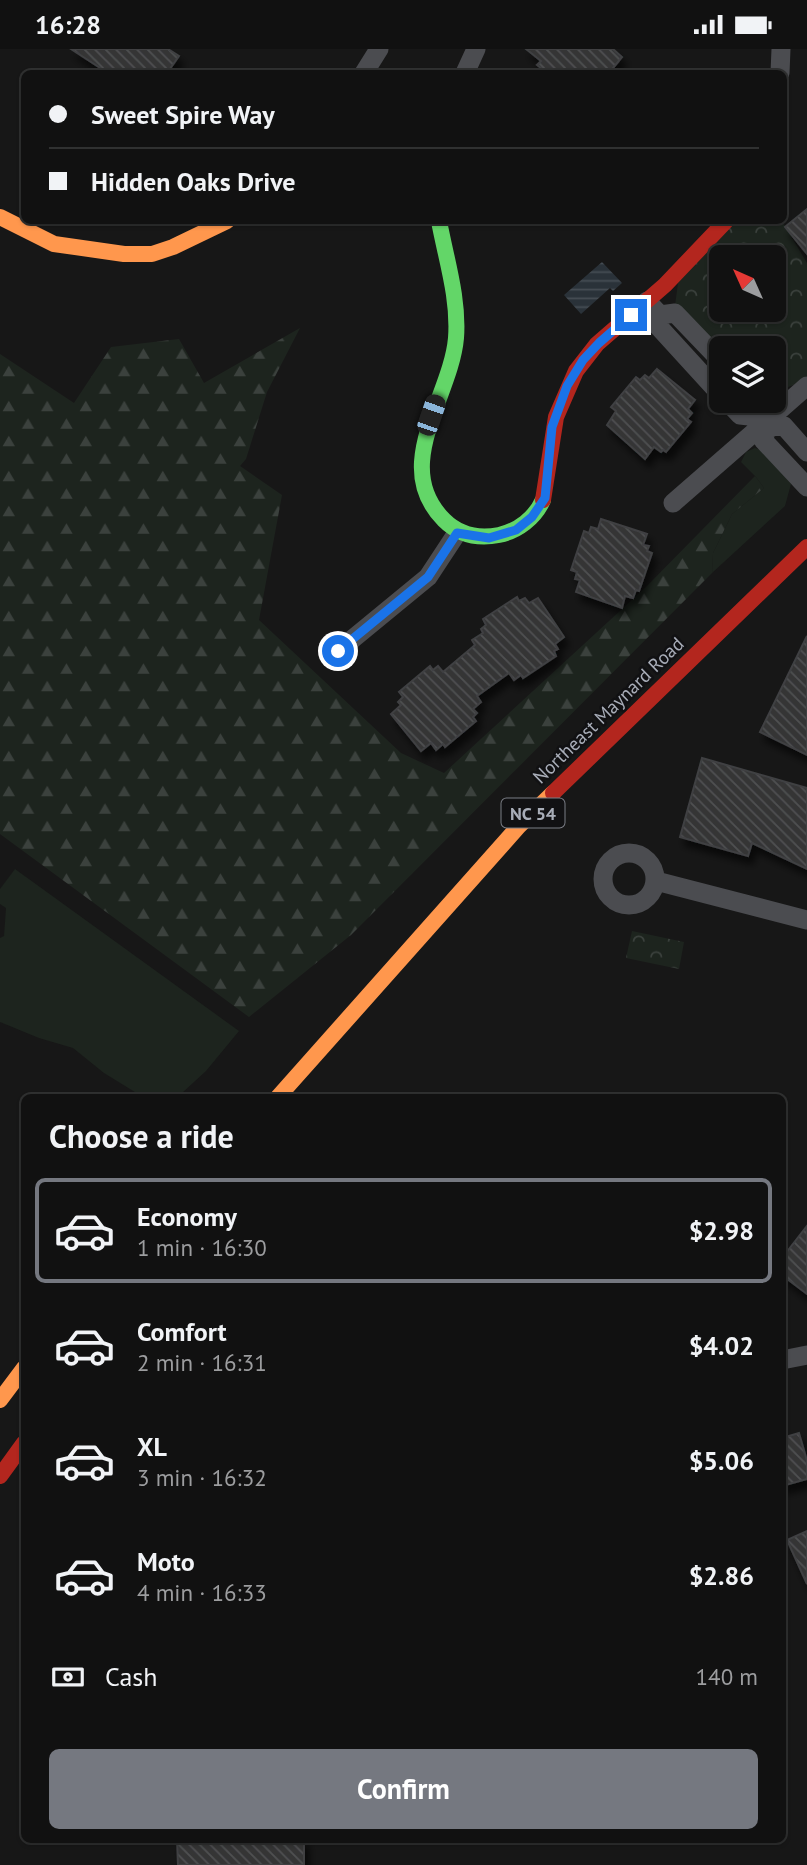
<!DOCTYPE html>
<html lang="en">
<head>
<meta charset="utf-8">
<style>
	body { margin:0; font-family:"PT Sans",sans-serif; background:#1a1a1a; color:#f1f3f6; height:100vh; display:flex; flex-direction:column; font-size:26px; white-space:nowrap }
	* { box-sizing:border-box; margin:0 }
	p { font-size:23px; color:#9c9d9f }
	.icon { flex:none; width:38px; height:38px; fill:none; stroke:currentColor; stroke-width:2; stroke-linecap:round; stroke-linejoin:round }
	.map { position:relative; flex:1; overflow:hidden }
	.panel { position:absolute; left:21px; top:1045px; width:765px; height:749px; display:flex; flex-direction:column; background:#111; border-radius:10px; box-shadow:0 2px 5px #0004,0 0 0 2px #303131 }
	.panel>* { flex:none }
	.guide { position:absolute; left:21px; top:21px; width:766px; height:154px; border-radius:10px; box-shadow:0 2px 5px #0004,0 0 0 2px #303131; display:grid; align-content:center; height:154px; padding:0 28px; background:#111 }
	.needle { width:46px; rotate:315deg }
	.fabs { position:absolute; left:709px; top:196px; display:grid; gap:14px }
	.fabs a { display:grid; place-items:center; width:77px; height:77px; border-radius:10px; background:#111; box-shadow:0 2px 5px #0004,0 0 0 2px #303131; font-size:35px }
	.end { position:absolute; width:32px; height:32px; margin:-16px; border:9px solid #1a73e8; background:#fff; box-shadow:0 0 0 4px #fff }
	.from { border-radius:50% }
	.car { position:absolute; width:21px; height:42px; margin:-21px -10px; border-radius:9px; box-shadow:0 0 5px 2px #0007; background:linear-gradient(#222 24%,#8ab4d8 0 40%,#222 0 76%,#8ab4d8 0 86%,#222 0) }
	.guide b { display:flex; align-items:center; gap:24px; height:66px; font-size:26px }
	.guide b+b { border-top:2px solid #303131 }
	.guide i { width:18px; height:18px; background:#f1f3f6 }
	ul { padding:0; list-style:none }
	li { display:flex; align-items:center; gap:21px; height:105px; margin:0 14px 10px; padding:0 14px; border:4px solid transparent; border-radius:10px }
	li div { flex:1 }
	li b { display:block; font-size:26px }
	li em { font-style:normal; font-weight:600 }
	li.active { border-color:#757880 }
	li>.icon { width:63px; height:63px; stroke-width:1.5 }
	h2 { padding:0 28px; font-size:32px; line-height:84px }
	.pay { display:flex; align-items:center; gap:18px; height:77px; padding:0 28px; font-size:26px }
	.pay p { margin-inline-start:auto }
	.cta { display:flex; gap:14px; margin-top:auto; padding:14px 28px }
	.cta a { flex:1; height:80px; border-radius:10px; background:#757880; color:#fff; font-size:28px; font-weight:600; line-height:80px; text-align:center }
	.status { display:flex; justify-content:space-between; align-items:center; height:49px; padding:0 35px; background:#111; direction:ltr }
	.status svg { height:19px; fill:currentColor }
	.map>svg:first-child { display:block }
	.green { fill:#1d241e }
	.forest { fill:url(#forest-firs) }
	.park { fill:url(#park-crowns); fill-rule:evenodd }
	.water { fill:url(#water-rules) }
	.building { fill:url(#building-back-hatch); stroke:#3f4043; stroke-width:2; filter:url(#shadow) }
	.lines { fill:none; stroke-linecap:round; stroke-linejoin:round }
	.street { stroke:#4b4c50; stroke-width:19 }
	.fast { stroke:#63d668; stroke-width:16 }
	.slow { stroke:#ff974d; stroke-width:16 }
	.jam { stroke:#b3261e; stroke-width:16 }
	.route { stroke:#1a73e8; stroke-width:9 }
	.labels { text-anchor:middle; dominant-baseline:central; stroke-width:5; stroke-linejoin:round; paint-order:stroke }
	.shield { fill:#111113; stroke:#7b7e86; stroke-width:2 }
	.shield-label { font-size:18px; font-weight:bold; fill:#a8adb8 }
	.street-label { font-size:19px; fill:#a8adb8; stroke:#111113 }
</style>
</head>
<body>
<div class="status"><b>16:28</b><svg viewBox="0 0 49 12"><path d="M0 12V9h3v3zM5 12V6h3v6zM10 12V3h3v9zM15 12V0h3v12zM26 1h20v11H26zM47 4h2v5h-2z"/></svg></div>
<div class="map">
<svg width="807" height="1816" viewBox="0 0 807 1816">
	<defs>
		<pattern id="forest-firs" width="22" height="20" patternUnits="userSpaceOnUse" patternTransform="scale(1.75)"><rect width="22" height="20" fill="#1d241e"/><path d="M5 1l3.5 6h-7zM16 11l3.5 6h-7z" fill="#3b413d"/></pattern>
		<pattern id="park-crowns" width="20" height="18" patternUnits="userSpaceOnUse" patternTransform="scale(1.75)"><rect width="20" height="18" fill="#1d241e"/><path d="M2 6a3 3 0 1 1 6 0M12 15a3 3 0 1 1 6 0" fill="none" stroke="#3b413d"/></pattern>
		<pattern id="water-rules" width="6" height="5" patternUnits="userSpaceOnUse" patternTransform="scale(1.75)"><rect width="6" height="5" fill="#2a3239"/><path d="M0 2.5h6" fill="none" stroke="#464d54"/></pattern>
		<pattern id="building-back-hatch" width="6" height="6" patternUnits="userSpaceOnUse" patternTransform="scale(1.75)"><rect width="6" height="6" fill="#353536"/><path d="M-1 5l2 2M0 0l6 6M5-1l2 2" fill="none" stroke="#4f5051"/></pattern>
		<filter id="shadow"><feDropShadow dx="4.5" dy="8" stdDeviation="3.5" flood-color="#0009"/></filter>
	</defs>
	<rect width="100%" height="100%" fill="#171717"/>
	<path class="green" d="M 755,399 L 764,402 L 791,435 L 785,457 L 712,524 L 713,504 L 732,465 L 764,439 L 755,427 L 741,413 L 746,403 Z
		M 15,820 L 239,982 L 206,1022 L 182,1044 L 175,1048 L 143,1048 L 104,1024 L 73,999 L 39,989 L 0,973 L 0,889 L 4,887 L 6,859 L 0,855 L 0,840 Z"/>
	<path class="forest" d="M 300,279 L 267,343 L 246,410 L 240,417 L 282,446 L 259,571 L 401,704 L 444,724 L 646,538 L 755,427 L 764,439 L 732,465 L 713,504 L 712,524 L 351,886 L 249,968 L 0,785 L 0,305 L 74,354 L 111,298 L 179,290 L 204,334 Z"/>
	<path class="park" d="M 728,172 L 782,172 L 807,214 L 807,327 L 793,336 L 774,344 L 774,299 L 721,299 L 675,257 L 679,227 ZM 721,208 L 774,208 L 774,261 L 721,261 Z
		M 632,882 L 684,893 L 679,920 L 626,909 Z"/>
	<path class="water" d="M 602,213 L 622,234 L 613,242 L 610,239 L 581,265 L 564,246 Z"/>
	<path class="building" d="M 71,0 L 168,0 L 179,7 L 167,24 L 108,24 Z
		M 526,0 L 613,0 L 622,8 L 609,24 L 547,24 L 537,16 L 541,12 Z
		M 807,160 L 807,205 L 785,178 Z
		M 657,320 L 695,351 L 688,360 L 692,364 L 687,370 L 691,373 L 666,403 L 663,401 L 661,403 L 654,398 L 645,410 L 607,376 L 616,362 L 611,358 L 636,328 L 640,331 L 645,326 L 649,329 Z
		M 601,470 L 647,485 L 643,496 L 649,497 L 647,502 L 652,504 L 639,542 L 636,541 L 633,549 L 625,547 L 622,559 L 576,543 L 580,531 L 575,530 L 577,523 L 571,521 L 584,482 L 589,484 L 591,478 L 598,480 Z
		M 517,548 L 519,552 L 525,549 L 529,554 L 538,549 L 564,588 L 555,595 L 558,600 L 554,602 L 556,607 L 523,629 L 521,626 L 514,631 L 509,624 L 477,647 L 481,653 L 473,660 L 477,664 L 473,668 L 476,672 L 445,698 L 443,695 L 436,701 L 431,694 L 421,702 L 391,665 L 401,656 L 398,653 L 403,648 L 399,643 L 430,617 L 433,621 L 438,617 L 443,623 L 475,596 L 472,591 L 483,584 L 481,580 L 486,576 L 483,570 Z
		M 807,587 L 807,706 L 760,683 Z
		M 702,709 L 807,739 L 807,820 L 752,794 L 748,807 L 680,788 Z
		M 807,1177 L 807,1245 L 782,1226 L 782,1209 Z
		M 799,1384 L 807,1412 L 807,1430 L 782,1437 L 782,1389 Z
		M 807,1482 L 807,1535 L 787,1491 Z
		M 177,1790 L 304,1790 L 304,1816 L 178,1816 Z"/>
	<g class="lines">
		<path class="street" d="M 364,24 L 379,0
			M 465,24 L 476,0
			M 780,24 L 781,0
			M 647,252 L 660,266 L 658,277 L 721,346
			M 660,266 L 675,264 L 721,312
			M 727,352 L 740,366 L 758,368 L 768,378 L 784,377 L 807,403
			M 768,378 L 763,391 L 807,438
			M 673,454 L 807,337
			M 338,602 L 428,528 L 457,484
			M603 830a26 26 0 1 1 52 0a26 26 0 1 1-52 0Z
			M 656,832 L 807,871
			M 782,1311 L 807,1306"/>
		<path class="fast" d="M 439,172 C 446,210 459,249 456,289 C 451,348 390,417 444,471 C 459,486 478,490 499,486 C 518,482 535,469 543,451"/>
		<path class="slow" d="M 0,168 L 54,195 L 124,205 L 152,205 L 173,198 L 227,172
			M 278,1048 L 519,777 L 553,744
			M 0,1351 L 24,1319"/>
		<path class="jam" d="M 543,451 L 556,368 L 576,322 L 597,295 L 665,236 L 726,172
			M 553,744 L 807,498
			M 0,1427 L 24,1394"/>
	</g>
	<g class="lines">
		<path class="route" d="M 338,602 L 428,528 L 457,484 L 489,489 L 516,481 L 532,468 L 545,449 L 552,378 L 567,337 L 583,311 L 599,294 L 631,266"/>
	</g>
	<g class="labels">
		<rect class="shield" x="501.5" y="749.5" width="63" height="29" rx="5"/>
		<g class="shield-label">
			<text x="533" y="764">NC 54</text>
		</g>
		<g class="street-label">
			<text transform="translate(608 661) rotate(-44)">Northeast Maynard Road</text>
		</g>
	</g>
</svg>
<div class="fabs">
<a><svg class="needle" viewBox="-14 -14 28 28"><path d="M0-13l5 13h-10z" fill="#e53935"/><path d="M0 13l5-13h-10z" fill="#9c9d9f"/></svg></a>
<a><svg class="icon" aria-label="layers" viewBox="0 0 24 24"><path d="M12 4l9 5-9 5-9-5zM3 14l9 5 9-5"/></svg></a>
</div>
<i class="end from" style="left:338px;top:602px"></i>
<i class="end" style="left:631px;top:266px"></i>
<i class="car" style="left:431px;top:366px;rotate:19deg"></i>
<div class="guide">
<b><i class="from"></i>Sweet Spire Way</b>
<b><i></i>Hidden Oaks Drive</b>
</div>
<section class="panel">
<h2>Choose a ride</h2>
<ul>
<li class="active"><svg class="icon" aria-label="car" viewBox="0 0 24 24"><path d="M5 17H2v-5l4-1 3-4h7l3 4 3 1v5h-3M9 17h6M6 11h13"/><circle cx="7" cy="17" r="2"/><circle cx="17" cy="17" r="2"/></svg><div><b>Economy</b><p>1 min · 16:30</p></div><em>$2.98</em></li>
<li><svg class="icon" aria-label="car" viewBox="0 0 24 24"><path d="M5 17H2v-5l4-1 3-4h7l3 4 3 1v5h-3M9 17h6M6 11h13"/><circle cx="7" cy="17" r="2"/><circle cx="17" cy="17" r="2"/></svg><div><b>Comfort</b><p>2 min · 16:31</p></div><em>$4.02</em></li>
<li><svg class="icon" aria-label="car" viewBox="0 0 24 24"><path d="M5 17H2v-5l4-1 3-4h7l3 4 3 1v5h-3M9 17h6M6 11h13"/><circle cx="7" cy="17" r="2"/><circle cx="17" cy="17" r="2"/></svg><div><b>XL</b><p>3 min · 16:32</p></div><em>$5.06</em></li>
<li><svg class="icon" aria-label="car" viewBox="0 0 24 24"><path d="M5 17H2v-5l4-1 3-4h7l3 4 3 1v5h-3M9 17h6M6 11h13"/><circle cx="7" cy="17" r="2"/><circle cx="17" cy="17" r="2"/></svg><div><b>Moto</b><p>4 min · 16:33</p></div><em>$2.86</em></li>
</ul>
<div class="pay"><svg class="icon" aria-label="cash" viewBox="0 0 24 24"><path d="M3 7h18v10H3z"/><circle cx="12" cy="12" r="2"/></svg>Cash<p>140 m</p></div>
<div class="cta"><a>Confirm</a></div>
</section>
</div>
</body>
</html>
